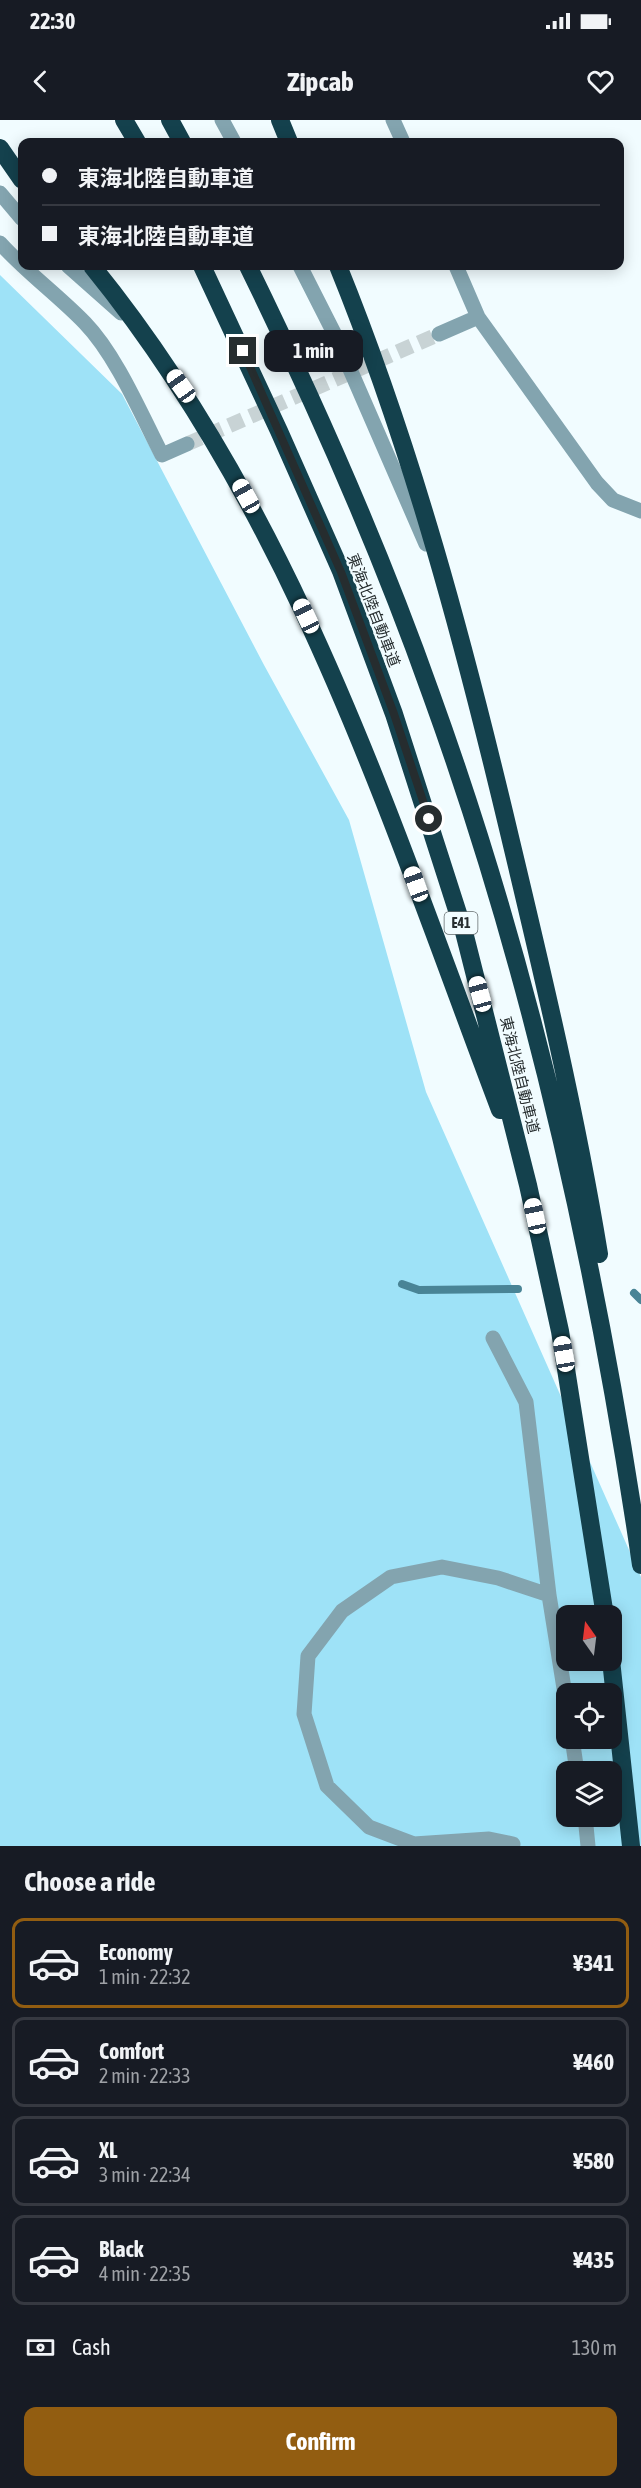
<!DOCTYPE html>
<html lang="en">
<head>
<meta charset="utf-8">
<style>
	body { margin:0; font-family:"Asap Condensed","Noto Sans JP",sans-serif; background:#242831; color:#f1f3f6; height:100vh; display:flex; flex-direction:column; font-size:22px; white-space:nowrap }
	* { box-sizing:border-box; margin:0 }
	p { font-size:20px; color:#9ea1a6 }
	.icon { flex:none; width:33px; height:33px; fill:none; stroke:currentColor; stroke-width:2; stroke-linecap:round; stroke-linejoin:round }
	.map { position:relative; height:1726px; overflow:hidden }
	.sheet { display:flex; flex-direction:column; background:#171b24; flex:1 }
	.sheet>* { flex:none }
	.hud { position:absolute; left:18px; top:18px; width:606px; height:132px; border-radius:12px; box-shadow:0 3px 15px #0003; display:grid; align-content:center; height:132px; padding:0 24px; background:#171b24 }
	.needle { width:39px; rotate:346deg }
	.controls { position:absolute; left:556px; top:1485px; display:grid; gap:12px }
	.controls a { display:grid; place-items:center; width:66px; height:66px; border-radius:12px; background:#171b24; box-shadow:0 3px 15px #0003; font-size:30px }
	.end { position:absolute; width:27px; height:27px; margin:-14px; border:8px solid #262d2f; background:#fff; box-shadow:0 0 0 3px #fff }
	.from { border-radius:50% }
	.bubble { position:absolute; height:42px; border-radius:12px; background:#171b24; box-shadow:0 3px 15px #0003; font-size:20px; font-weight:700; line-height:42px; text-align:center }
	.car { position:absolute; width:18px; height:36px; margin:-18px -9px; border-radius:8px; box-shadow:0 0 4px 2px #0007; background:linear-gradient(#fff 24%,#345 0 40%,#fff 0 76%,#345 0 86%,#fff 0) }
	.hud b { display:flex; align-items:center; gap:21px; height:57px; font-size:22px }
	.hud b+b { border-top:2px solid #363941 }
	.hud i { width:15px; height:15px; background:#f1f3f6 }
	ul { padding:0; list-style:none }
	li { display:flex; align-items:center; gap:18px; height:90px; margin:0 12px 9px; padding:0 12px; border:3px solid #363941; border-radius:12px }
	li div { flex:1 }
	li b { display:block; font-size:22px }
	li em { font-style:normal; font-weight:700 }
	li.current { border-color:#925d11 }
	li>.icon { width:54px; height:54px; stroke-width:1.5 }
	h2 { padding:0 24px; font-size:27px; line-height:72px }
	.pay { display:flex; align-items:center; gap:15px; height:66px; padding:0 24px; font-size:22px }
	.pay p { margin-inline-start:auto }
	.action { display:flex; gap:12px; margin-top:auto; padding:12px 24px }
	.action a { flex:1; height:69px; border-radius:12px; background:#925d11; color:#fff; font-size:24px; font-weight:700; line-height:69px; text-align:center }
	.status { display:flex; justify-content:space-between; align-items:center; height:42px; padding:0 30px; background:#171b24; direction:ltr }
	.status svg { height:16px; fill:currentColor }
	header { display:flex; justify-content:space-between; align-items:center; height:78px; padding:0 24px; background:#171b24; font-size:27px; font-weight:700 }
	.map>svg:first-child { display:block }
	.green { fill:#9ee2f7; fill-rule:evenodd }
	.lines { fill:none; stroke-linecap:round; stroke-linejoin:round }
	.stream { stroke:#498496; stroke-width:8 }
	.minor-tunnel { stroke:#c8d3d5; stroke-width:15; stroke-dasharray:15 8; stroke-linecap:butt }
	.minor { stroke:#83a4af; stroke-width:15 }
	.highway { stroke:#14414d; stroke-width:18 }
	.route { stroke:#262d2f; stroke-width:8 }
	.labels { text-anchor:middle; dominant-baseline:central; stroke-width:4.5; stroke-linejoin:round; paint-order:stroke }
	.shield { fill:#f1fcff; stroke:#636b6d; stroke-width:1.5 }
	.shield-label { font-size:14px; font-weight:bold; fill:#262d2f }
	.street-label { font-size:15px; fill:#262d2f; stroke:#f1fcff }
</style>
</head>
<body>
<div class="status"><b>22:30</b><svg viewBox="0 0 49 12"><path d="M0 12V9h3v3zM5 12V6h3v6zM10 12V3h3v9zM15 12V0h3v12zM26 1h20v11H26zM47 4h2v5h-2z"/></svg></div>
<header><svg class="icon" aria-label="back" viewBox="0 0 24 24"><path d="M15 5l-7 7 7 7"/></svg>Zipcab<svg class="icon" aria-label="heart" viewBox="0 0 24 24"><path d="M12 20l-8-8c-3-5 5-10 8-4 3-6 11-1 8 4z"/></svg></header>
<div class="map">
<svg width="641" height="1726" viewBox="0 0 641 1726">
	<rect width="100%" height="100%" fill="#f1fcff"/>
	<path class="green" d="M 0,155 L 122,274 L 264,545 L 349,700 L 426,972 L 641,1457 L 641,1726 L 0,1726 ZM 567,1496 L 612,1496 L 612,1540 L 567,1540 ZM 567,1574 L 612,1574 L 612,1618 L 567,1618 ZM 567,1652 L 612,1652 L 612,1696 L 567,1696 Z"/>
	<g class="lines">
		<path class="stream" d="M 402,1164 L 419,1170 L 518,1169
			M 634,1173 L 641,1180"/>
		<path class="minor-tunnel" d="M 187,324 L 439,214"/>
		<path class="minor" d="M 222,0 L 234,22
			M 393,0 L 403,22
			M 0,73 L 22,99
			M 0,123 C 26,152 58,175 85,203 C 116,235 141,294 162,335 L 187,324
			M 68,146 L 121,193
			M 300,146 L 336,217 L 426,424
			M 456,146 L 478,197 L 597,363 L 613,380 L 641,391
			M 439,214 L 478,197
			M 493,1218 L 526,1282 L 549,1475
			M 572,1618 L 577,1652
			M 585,1696 L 588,1726
			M 513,1724 L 489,1719 L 414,1724 L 369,1707 L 327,1666 L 304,1594 L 308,1536 L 342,1491 L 391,1457 L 442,1447 L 498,1458 L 549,1475 L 567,1587"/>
		<path class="highway" d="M 124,0 L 137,22
			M 170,0 L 182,22
			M 280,0 L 289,22
			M 0,28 L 22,60
			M 92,146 C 295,396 388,694 500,990
			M 202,146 L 279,311 L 341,451 L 394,594 L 464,812 L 528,1065 L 560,1211 L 605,1496
			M 248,146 C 316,285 379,427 431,574 C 533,855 598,1150 641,1445
			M 338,146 C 413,331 464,523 510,717 C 543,855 576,994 599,1134
			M 611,1540 L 631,1726"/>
	</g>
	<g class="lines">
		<path class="route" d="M 243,231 L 341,452 L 394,594 L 429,699"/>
	</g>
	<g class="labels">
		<rect class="shield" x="444.5" y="792" width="33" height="22" rx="4.5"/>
		<g class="shield-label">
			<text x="461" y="803">E41</text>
		</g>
		<g class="street-label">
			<text transform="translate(374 490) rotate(69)">東海北陸自動車道</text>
			<text transform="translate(520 955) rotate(76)">東海北陸自動車道</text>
		</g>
	</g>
</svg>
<div class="controls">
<a><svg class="needle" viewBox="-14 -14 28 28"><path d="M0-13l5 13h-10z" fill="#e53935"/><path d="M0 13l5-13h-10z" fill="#9ea1a6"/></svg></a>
<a><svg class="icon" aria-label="locate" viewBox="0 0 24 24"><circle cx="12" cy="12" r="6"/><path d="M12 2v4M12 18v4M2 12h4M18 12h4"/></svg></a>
<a><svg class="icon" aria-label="layers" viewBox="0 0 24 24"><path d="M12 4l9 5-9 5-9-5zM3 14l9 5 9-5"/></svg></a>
</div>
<i class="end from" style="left:429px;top:699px"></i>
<i class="end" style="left:243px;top:231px"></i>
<div class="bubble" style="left:264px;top:210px;width:99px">1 min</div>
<i class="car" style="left:181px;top:266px;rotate:325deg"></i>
<i class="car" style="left:246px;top:376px;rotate:331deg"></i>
<i class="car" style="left:306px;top:496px;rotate:335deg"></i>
<i class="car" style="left:416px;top:764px;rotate:340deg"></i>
<i class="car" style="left:480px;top:874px;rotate:345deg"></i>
<i class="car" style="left:535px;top:1096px;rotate:348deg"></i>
<i class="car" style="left:564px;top:1234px;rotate:350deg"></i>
<div class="hud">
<b><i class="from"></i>東海北陸自動車道</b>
<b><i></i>東海北陸自動車道</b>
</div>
</div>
<section class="sheet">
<h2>Choose a ride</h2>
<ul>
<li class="current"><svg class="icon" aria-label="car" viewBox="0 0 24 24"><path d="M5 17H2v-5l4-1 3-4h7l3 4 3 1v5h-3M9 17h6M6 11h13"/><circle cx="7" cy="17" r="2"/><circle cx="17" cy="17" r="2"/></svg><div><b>Economy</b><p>1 min · 22:32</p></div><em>¥341</em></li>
<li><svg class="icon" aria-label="car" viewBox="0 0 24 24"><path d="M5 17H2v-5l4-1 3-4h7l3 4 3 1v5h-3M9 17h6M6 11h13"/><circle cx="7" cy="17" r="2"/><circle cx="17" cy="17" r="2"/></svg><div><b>Comfort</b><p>2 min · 22:33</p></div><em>¥460</em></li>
<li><svg class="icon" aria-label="car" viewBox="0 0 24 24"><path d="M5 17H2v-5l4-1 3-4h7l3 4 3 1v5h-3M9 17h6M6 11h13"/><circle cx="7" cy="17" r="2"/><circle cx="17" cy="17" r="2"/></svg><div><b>XL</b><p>3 min · 22:34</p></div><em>¥580</em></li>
<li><svg class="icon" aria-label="car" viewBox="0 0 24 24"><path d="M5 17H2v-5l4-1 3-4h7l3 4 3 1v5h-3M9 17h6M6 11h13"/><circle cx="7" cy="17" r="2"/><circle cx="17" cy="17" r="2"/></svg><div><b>Black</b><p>4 min · 22:35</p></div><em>¥435</em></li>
</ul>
<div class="pay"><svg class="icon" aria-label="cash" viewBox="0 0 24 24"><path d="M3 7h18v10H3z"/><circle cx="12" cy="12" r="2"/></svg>Cash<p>130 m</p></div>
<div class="action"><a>Confirm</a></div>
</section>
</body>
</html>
